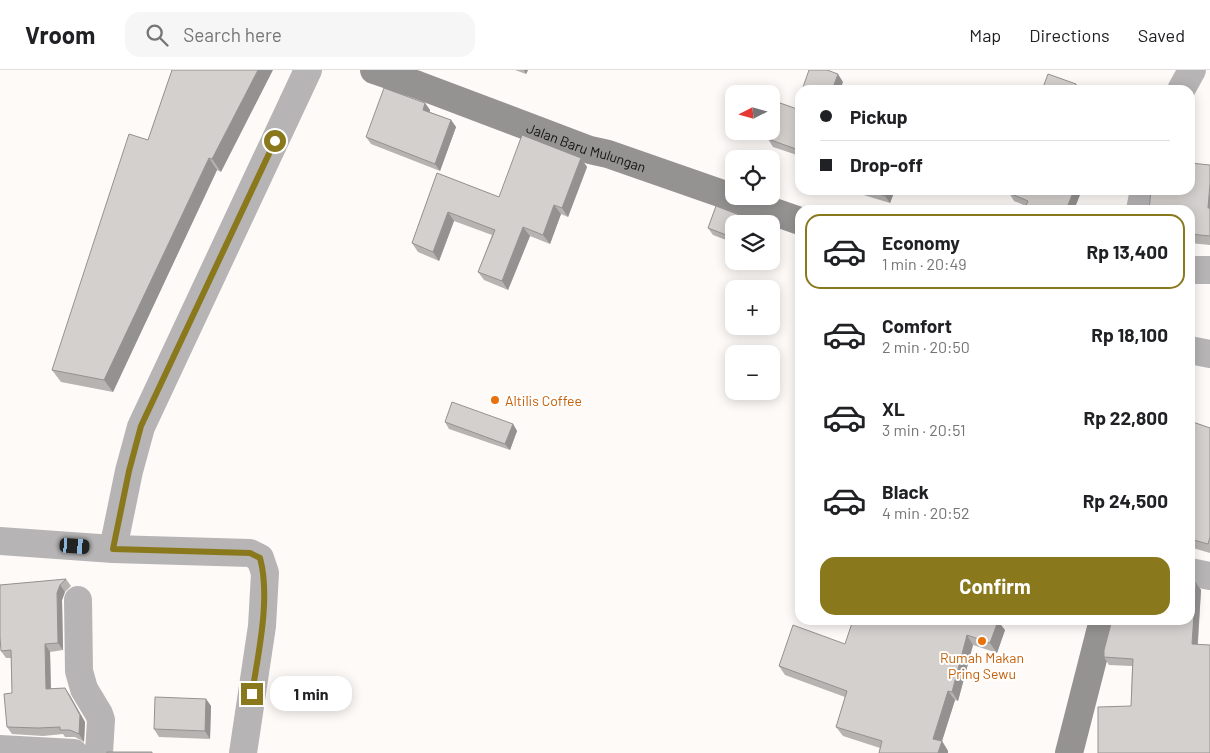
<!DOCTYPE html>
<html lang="en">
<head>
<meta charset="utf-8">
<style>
	body { margin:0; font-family:Barlow,sans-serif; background:#f6f6f6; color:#202124; height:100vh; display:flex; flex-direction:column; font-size:19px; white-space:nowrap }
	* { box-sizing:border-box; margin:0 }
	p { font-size:16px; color:#757577 }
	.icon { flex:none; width:28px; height:28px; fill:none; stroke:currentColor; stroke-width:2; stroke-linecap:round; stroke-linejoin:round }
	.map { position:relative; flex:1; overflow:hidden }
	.drawer { position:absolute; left:795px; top:135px; width:400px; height:420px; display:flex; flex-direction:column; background:#fff; border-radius:15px; box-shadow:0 2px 12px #0003 }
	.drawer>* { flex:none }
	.hud { position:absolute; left:795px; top:15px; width:400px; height:110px; border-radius:15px; box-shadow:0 2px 12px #0003; display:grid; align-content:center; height:110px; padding:0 25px; background:#fff }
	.needle { width:32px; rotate:264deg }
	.buttons { position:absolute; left:725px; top:15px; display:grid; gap:10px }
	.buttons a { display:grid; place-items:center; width:55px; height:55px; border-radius:10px; background:#fff; box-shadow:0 2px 12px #0003; font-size:25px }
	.end { position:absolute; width:22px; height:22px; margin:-11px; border:6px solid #89781c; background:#fff; box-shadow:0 0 0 2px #fff }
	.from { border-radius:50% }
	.bubble { position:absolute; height:35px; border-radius:15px; background:#fff; box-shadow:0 2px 12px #0003; font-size:16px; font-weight:700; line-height:35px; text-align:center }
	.car { position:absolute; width:15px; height:30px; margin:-15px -8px; border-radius:6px; box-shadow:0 0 4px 1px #0007; background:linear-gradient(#222 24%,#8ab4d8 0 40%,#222 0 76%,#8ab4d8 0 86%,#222 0) }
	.hud b { display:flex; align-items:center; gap:18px; height:48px; font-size:19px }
	.hud b+b { border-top:1px solid #e0e0e0 }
	.hud i { width:12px; height:12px; background:#202124 }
	ul { padding:9px 0 0; list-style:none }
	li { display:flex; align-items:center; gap:15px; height:75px; margin:0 10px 8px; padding:0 15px; border:2px solid transparent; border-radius:15px }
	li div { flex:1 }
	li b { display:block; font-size:19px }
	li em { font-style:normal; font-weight:700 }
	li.on { border-color:#89781c }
	li>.icon { width:45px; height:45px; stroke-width:1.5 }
	.button { display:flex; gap:10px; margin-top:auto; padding:10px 25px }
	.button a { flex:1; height:58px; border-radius:15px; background:#89781c; color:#fff; font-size:20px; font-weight:700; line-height:58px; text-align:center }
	header { display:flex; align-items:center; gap:30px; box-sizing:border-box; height:70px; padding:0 25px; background:#fff; border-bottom:1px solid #e0e0e0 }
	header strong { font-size:24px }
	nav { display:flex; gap:28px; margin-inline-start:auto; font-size:18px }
	.search { width:350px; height:45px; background:#f6f6f6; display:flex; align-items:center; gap:12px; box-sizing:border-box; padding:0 18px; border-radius:15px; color:#757577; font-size:19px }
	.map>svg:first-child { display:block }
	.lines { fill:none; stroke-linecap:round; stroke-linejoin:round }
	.minor { stroke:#b6b4b4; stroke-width:28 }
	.secondary { stroke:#959292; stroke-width:28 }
	.wall { fill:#b6b3b1 }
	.shaded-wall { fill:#949290 }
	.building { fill:#d4d0ce; stroke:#949290 }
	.route { stroke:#89781c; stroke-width:6 }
	.food-dot { fill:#e8710a; stroke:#fff; stroke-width:2 }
	.labels { text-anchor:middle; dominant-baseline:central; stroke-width:4; stroke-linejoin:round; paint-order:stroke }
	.street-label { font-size:14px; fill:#141312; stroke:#fff }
	.food-label { font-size:14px; fill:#c56008; stroke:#fff; text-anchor:start }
</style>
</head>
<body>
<header>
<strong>Vroom</strong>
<div class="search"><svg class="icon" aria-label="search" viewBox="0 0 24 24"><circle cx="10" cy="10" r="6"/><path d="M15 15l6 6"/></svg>Search here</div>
<nav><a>Map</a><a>Directions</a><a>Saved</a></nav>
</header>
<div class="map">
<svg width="1210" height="683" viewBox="0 0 1210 683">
	<rect width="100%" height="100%" fill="#fefaf8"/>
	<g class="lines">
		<path class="minor" d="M 1181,20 L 1192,0
			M 1140,140 L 1144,120
			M 1190,200 L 1210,200
			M 1190,280 L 1210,284
			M 0,471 L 113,479 L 250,483 L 260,488 L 265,503 L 262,556 L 243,683
			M 113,479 L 129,401 L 141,357 L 308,0
			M 1190,502 L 1210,506
			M 78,530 L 79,601 L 84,619 L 99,644 L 101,650 L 99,683
			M 0,679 L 74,683"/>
		<g class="secondary">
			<path id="s1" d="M 374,0 L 418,15 L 590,80 L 608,84 L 800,151"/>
			<path d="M 1069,683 L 1103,550"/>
		</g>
	</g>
	<path class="wall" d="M 172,0 L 221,102 L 217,100 L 113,322 L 61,312 L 52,300 L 148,70 Z
		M 515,0 L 528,0 L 526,4 Z
		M 800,26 L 800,86 L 773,77 L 768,69 L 797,39 L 796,38 Z
		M 425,33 L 430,40 L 430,42 L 451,50 L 456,57 L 440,101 L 371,74 L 366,67 Z
		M 581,88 L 587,97 L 568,147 L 561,144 L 550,174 L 530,166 L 508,220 L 484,210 L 478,202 L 492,165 L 454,151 L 439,191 L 418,182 L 412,173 L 437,103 L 499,127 Z
		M 1210,95 L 1210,175 L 1190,173 L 1190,140 Z
		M 847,120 L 895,120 L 890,133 Z
		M 1009,123 L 1074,140 L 1026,136 L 1014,131 Z
		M 716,136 L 758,152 L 759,154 L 734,154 L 734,173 L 713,165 L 708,158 Z
		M 1190,351 L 1210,358 L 1210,483 L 1193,478 L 1190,474 L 1190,418 L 1191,416 L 1190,415 Z
		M 445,352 L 513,354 L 517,361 L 510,380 L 449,359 Z
		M 66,509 L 71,516 L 65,522 L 62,530 L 63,580 L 50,582 L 51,619 L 65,618 L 70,625 L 85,652 L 84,672 L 75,667 L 65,667 L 63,664 L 43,666 L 12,664 L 7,657 L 12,623 L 11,588 L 6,588 L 1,581 L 0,515 Z
		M 1196,513 L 1201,520 L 1198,574 L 1131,636 L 1132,596 L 1109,595 L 1104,587 L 1190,550 Z
		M 1005,560 L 997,583 L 973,575 L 958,631 L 955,630 L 942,671 L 948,681 L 948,683 L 879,683 L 880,678 L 843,666 L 836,657 L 845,627 L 785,605 L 779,596 L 845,574 Z
		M 206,629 L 211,636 L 210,669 L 159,667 L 154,659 Z"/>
	<path class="shaded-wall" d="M 258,0 L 273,0 L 221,102 L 212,89 Z
		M 524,0 L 528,0 L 526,4 Z
		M 838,4 L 843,12 L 840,20 L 832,20 Z
		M 1076,14 L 1080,20 L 1074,20 Z
		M 425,33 L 430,40 L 428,47 L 423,40 Z
		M 451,50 L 456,57 L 440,101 L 435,94 Z
		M 800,68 L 800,84 L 796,79 Z
		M 209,88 L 217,100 L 113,322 L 104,310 Z
		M 581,88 L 587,97 L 568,147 L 562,138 Z
		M 1210,114 L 1210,141 L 1208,138 Z
		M 887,120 L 895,120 L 890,133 L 885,126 Z
		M 1074,120 L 1082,120 L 1074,140 L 1066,140 Z
		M 554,135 L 561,144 L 550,174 L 543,165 Z
		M 448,142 L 454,151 L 439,191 L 433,182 Z
		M 523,157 L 530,166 L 508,220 L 502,211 Z
		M 513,354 L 517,361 L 510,380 L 505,374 Z
		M 1196,513 L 1201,520 L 1197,581 L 1192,574 Z
		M 60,515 L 65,522 L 62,530 L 63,580 L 58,573 L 57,523 Z
		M 998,551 L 1005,560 L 997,583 L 990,573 Z
		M 967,565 L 973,575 L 958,631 L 952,622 Z
		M 45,574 L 50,582 L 51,626 L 46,619 Z
		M 65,618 L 85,652 L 84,672 L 79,664 Z
		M 948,621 L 955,630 L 942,671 L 948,681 L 948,683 L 938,683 L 933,669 Z
		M 206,629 L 211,636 L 210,669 L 205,661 Z"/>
	<path class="building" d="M 172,0 L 258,0 L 212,89 L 209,88 L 104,310 L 52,300 L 129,64 L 148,70 Z
		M 809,0 L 827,0 L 838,4 L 832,20 L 802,20 Z
		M 1048,4 L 1076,14 L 1074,20 L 1042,20 Z
		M 384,18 L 425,33 L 423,40 L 451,50 L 435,94 L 366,67 Z
		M 800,26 L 800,39 L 796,38 Z
		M 780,33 L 800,40 L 800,68 L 796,79 L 768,69 Z
		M 522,65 L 581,88 L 562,138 L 554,135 L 543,165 L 523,157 L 502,211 L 478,202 L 495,160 L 448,142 L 433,182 L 412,173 L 437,103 L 499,127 Z
		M 1190,93 L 1210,95 L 1210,114 L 1208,138 L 1210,138 L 1210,166 L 1190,164 L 1190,140 L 1149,140 L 1151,120 L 1190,120 Z
		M 867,120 L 887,120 L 885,126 Z
		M 1010,120 L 1074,120 L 1066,140 L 1024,140 L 1028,131 L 1009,123 Z
		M 716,136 L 758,152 L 758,154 L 734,154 L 734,168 L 708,158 Z
		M 452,332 L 513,354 L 505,374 L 445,352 Z
		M 1190,351 L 1210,358 L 1210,467 L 1208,474 L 1190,469 L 1190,452 L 1192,444 L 1190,443 L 1190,418 L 1193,409 L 1190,408 Z
		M 66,509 L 60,515 L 57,523 L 58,573 L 45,574 L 46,619 L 65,618 L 80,645 L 79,664 L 70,660 L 60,660 L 60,657 L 38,658 L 7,657 L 4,624 L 12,623 L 11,580 L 1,581 L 0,567 L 0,515 Z
		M 1190,512 L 1196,513 L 1192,574 L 1210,575 L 1210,683 L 1098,683 L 1098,637 L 1131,636 L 1133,589 L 1104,587 L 1104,580 L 1112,550 L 1190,550 Z
		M 853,550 L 998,551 L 990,573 L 967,565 L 952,622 L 948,621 L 933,669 L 942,671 L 938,683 L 879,683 L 882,671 L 836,657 L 847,621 L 779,596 L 793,555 L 845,574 Z
		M 155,627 L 206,629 L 205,661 L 154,659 Z
		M 107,682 L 152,682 L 152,683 L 107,683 Z"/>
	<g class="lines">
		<path class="route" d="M 252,624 C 258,584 271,528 260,488 L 250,483 L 113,479 L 129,401 L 141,356 L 275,71"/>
	</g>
	<g class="food-dot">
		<circle cx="495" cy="330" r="5"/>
		<circle cx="982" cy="571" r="5"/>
	</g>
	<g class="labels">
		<g class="street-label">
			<text stroke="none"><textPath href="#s1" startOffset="226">Jalan Baru Mulungan</textPath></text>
		</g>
		<g class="food-label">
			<text x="505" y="330">Altilis Coffee</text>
			<text x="982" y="587" text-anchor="middle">Rumah Makan<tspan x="982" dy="16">Pring Sewu</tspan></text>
		</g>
	</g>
</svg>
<div class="buttons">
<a><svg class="needle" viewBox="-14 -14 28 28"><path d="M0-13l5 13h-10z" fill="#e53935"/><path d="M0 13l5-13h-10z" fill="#757577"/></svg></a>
<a><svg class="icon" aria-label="locate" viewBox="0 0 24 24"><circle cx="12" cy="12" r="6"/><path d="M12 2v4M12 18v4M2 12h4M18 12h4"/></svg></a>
<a><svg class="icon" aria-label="layers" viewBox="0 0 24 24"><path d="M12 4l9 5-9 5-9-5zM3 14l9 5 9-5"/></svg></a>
<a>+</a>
<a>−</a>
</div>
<i class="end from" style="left:275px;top:71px"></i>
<i class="end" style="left:252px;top:624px"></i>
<div class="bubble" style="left:270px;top:606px;width:82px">1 min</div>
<i class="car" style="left:75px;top:476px;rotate:94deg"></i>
<div class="hud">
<b><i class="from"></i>Pickup</b>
<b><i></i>Drop-off</b>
</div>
<section class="drawer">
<ul>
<li class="on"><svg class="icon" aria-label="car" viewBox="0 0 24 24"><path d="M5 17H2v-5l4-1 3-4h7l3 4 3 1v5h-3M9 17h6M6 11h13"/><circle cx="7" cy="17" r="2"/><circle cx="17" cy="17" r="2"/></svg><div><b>Economy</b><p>1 min · 20:49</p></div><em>Rp 13,400</em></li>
<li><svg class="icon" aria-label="car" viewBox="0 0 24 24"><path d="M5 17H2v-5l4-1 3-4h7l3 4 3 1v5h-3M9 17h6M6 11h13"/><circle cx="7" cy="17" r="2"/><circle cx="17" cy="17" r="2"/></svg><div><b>Comfort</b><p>2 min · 20:50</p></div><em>Rp 18,100</em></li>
<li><svg class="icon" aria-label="car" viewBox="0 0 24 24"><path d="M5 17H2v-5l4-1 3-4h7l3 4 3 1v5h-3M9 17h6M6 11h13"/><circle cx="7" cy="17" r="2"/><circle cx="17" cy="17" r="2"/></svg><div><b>XL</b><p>3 min · 20:51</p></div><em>Rp 22,800</em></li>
<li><svg class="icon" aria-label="car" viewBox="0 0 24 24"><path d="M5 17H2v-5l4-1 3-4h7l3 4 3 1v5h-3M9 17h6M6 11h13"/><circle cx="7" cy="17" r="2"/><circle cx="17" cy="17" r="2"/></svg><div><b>Black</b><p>4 min · 20:52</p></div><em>Rp 24,500</em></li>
</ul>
<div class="button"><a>Confirm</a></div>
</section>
</div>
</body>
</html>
